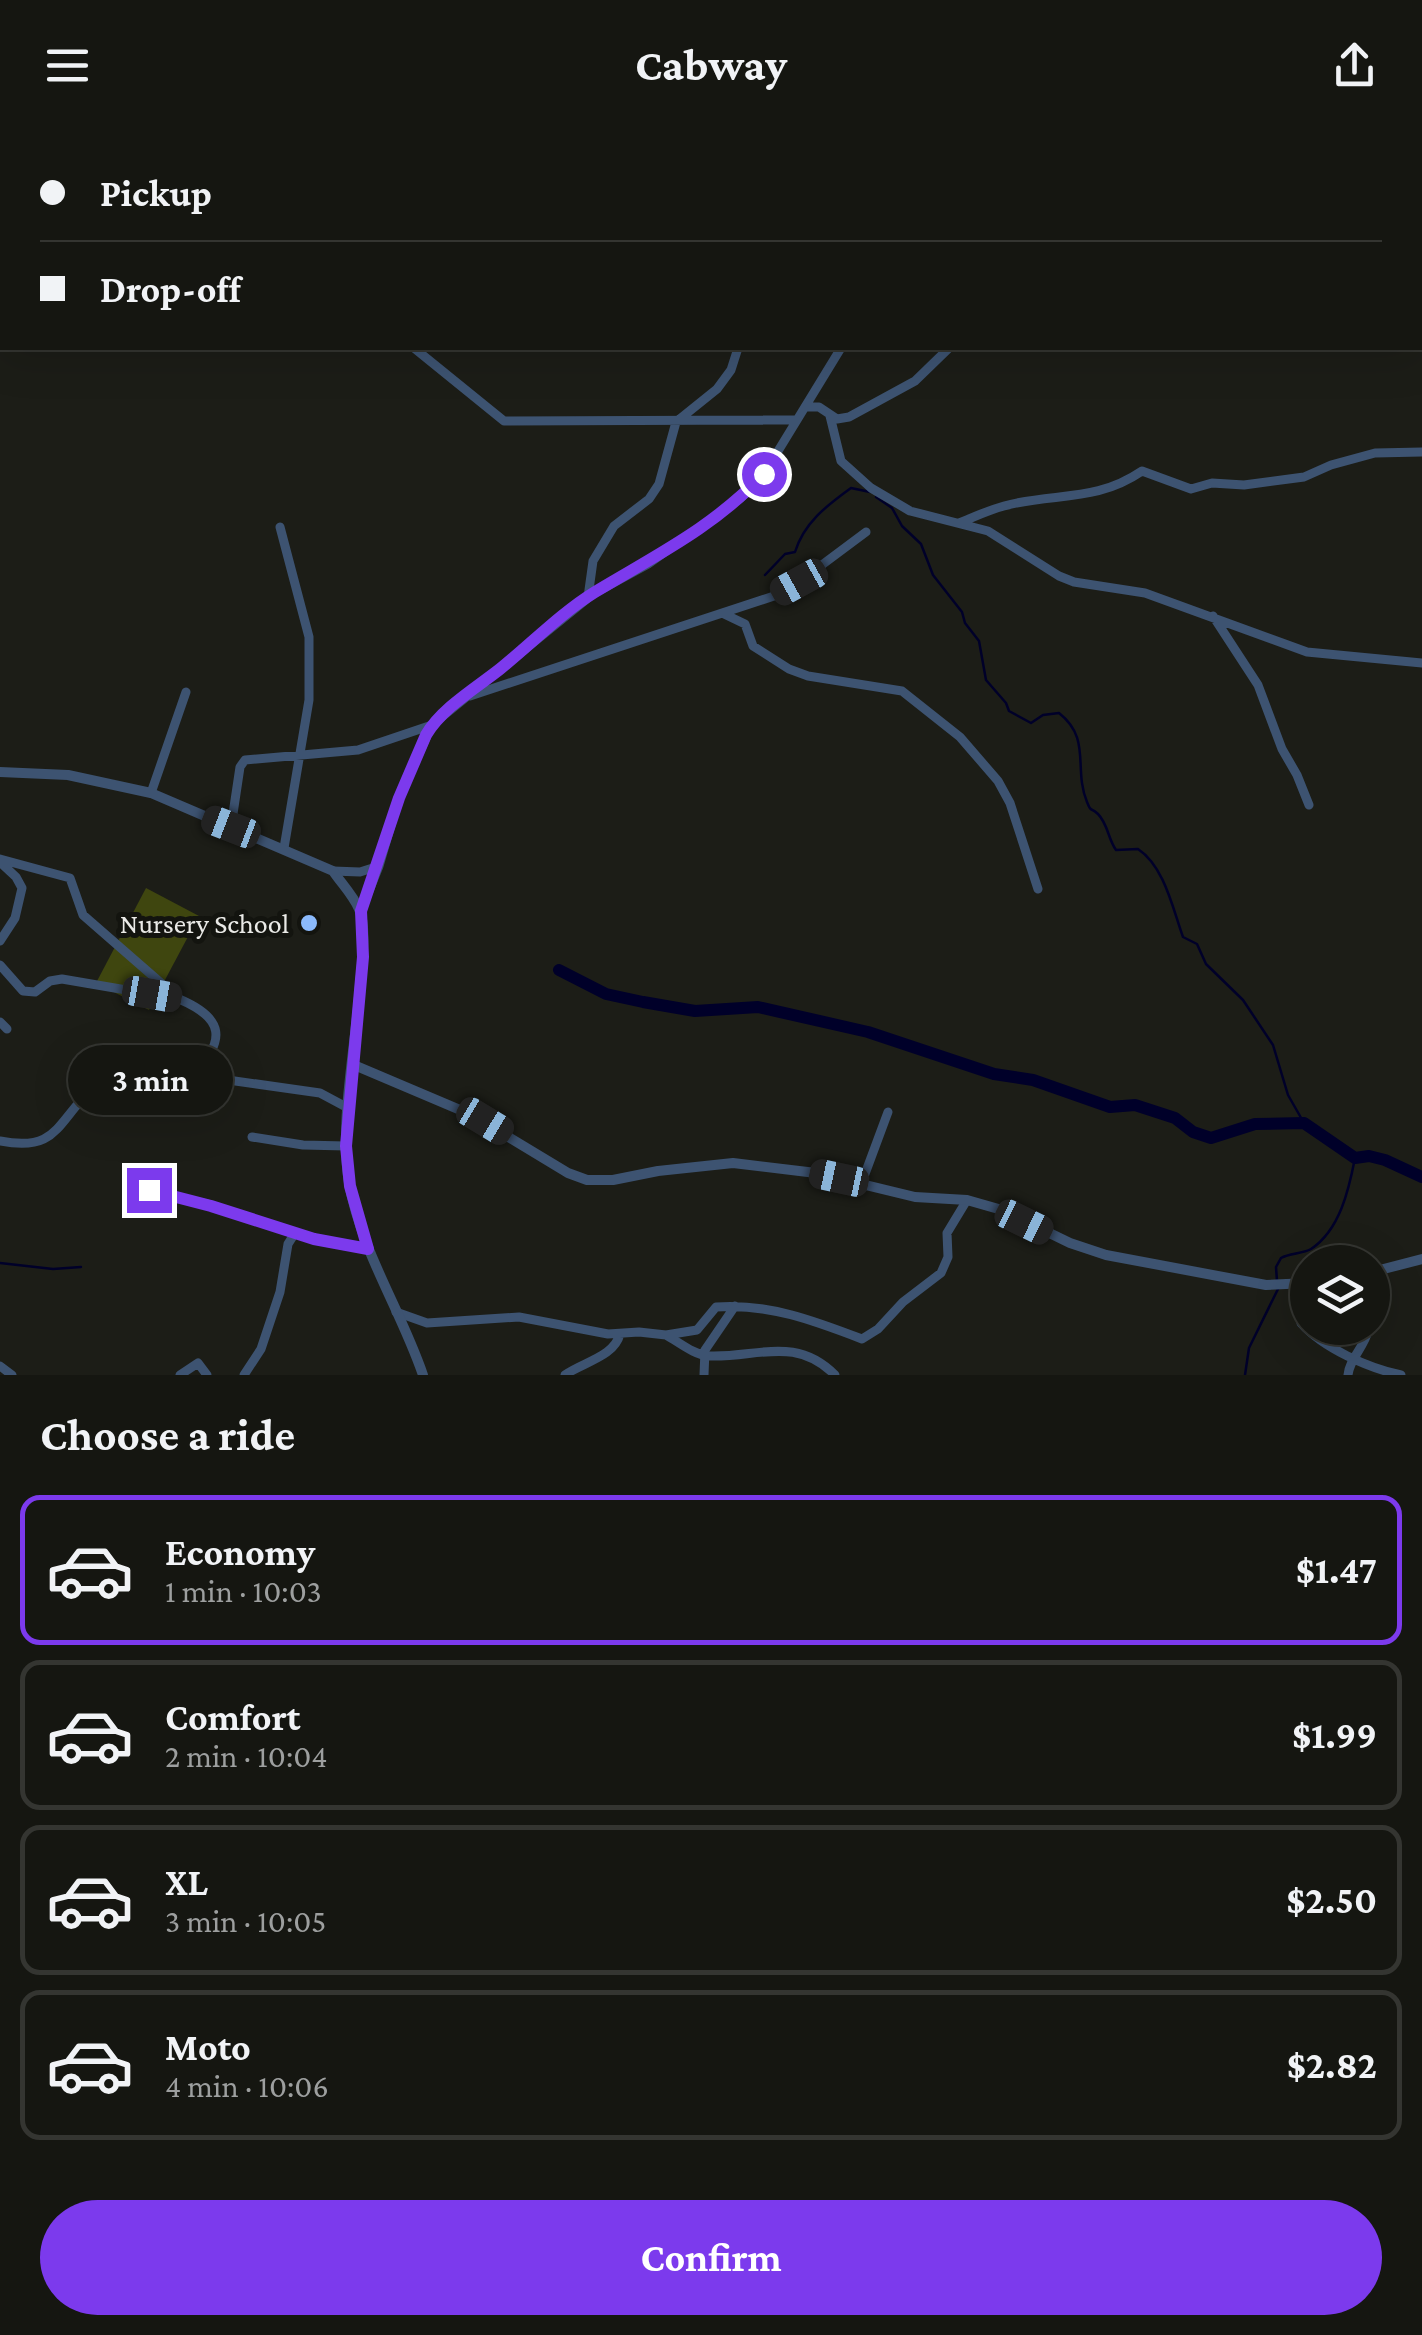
<!DOCTYPE html>
<html lang="en">
<head>
<meta charset="utf-8">
<style>
	body { margin:0; font-family:"Crimson Pro",serif; background:#22231f; color:#f1f3f6; height:100vh; display:flex; flex-direction:column; font-size:38px; white-space:nowrap }
	* { box-sizing:border-box; margin:0 }
	p { font-size:32px; color:#9d9f9f }
	.icon { flex:none; width:55px; height:55px; fill:none; stroke:currentColor; stroke-width:2; stroke-linecap:round; stroke-linejoin:round }
	.map { position:relative; height:1245px; overflow:hidden }
	.details { display:flex; flex-direction:column; background:#151611; flex:1 }
	.details>* { flex:none }
	.top-card { position:absolute; left:0px; top:0px; width:1422px; height:220px; box-shadow:0 10px 40px #0002,0 0 0 2px #343531; display:grid; align-content:center; height:220px; padding:0 40px; background:#151611 }
	.tools { position:absolute; left:1290px; top:1115px; display:grid; gap:20px }
	.tools a { display:grid; place-items:center; width:100px; height:100px; border-radius:50%; background:#151611; box-shadow:0 10px 40px #0002,0 0 0 2px #343531; font-size:50px }
	.end { position:absolute; width:45px; height:45px; margin:-22px; border:12px solid #7c3aed; background:#fff; box-shadow:0 0 0 5px #fff }
	.from { border-radius:50% }
	.bubble { position:absolute; height:70px; border-radius:35px; background:#151611; box-shadow:0 10px 40px #0002,0 0 0 2px #343531; font-size:32px; font-weight:700; line-height:70px; text-align:center }
	.car { position:absolute; width:30px; height:60px; margin:-30px -15px; border-radius:12px; box-shadow:0 0 8px 2px #0007; background:linear-gradient(#222 24%,#8ab4d8 0 40%,#222 0 76%,#8ab4d8 0 86%,#222 0) }
	.top-card b { display:flex; align-items:center; gap:35px; height:95px; font-size:38px }
	.top-card b+b { border-top:2px solid #343531 }
	.top-card i { width:25px; height:25px; background:#f1f3f6 }
	ul { padding:0; list-style:none }
	li { display:flex; align-items:center; gap:30px; height:150px; margin:0 20px 15px; padding:0 20px; border:5px solid #343531; border-radius:20px }
	li div { flex:1 }
	li b { display:block; font-size:38px }
	li em { font-style:normal; font-weight:700 }
	li.active { border-color:#7c3aed }
	li>.icon { width:90px; height:90px; stroke-width:1.5 }
	h2 { padding:0 40px; font-size:45px; line-height:120px }
	.button { display:flex; gap:20px; margin-top:auto; padding:20px 40px }
	.button a { flex:1; height:115px; border-radius:60px; background:#7c3aed; color:#fff; font-size:40px; font-weight:700; line-height:115px; text-align:center }
	header { display:flex; justify-content:space-between; align-items:center; height:130px; padding:0 40px; background:#151611; font-size:45px; font-weight:700 }
	.map>svg:first-child { display:block }
	.green { fill:#3f460f }
	.lines { fill:none; stroke-linecap:round; stroke-linejoin:round }
	.stream { stroke:#000029; stroke-width:2.5 }
	.river { stroke:#000029; stroke-width:12 }
	.minor { stroke:#3d5371; stroke-width:9 }
	.tertiary { stroke:#3d5371; stroke-width:10 }
	.route { stroke:#7c3aed; stroke-width:12 }
	.poi-dot { fill:#8bbafc; stroke:#13140f; stroke-width:4 }
	.labels { text-anchor:middle; dominant-baseline:central; stroke-width:10; stroke-linejoin:round; paint-order:stroke }
	.poi-label { font-size:28px; fill:#eaeae7; stroke:#13140f; text-anchor:end }
</style>
</head>
<body>
<header><svg class="icon" aria-label="menu" viewBox="0 0 24 24"><path d="M4 6h16M4 12h16M4 18h16"/></svg>Cabway<svg class="icon" aria-label="share" viewBox="0 0 24 24"><path d="M12 15V3M7 8l5-5 5 5M5 13v7h14v-7"/></svg></header>
<div class="map">
<svg width="1422" height="1245" viewBox="0 0 1422 1245">
	<rect width="100%" height="100%" fill="#1c1d17"/>
	<path class="green" d="M 146,758 L 199,786 L 149,880 L 96,853 Z"/>
	<g class="lines">
		<path class="stream" d="M 876,367 L 892,378 L 902,396 L 921,414 L 933,445 L 962,482 L 965,493 L 979,511 L 986,550 L 1006,573 L 1009,581 L 1031,593 L 1043,585 L 1059,583 C 1092,609 1073,638 1087,672 C 1092,684 1090,676 1098,684 C 1108,694 1108,709 1116,720 L 1138,719 C 1165,737 1173,780 1183,807 L 1197,814 L 1206,834 L 1243,870 L 1273,915 L 1288,965 L 1304,993
			M 765,445 L 785,424 L 795,422 C 804,393 826,376 851,358 L 870,362
			M 0,1133 L 53,1139 L 81,1137
			M 1277,1151 L 1276,1137 L 1281,1128 C 1290,1123 1302,1124 1311,1119 C 1340,1100 1349,1059 1355,1028
			M 1245,1245 L 1249,1218 L 1278,1159"/>
		<path class="river" d="M 559,840 L 606,864 L 643,872 L 695,881 L 758,877 L 868,902 L 994,944 L 1033,950 L 1110,977 L 1135,975 L 1175,988 L 1193,1002 L 1211,1008 L 1255,994 L 1304,993 L 1355,1028 L 1369,1026 L 1385,1030 L 1422,1047"/>
		<path class="minor" d="M 887,2 L 888,0
			M 1229,2 L 1230,0
			M 1420,51 L 1422,50
			M 0,109 L 2,105
			M 414,218 L 504,291 L 797,290
			M 805,277 L 819,277 L 837,289 L 849,287 L 915,251 L 949,218
			M 830,286 L 841,331 L 871,358 L 910,381 L 988,401 L 1059,446 L 1074,452 L 1145,463 L 1307,522 L 1422,533
			M 959,393 C 974,387 989,380 1004,376 C 1055,362 1095,373 1142,341 L 1191,359 L 1212,353 L 1244,355 L 1304,347 L 1331,335 L 1375,323 L 1422,322
			M 280,397 L 309,507 L 309,570 L 284,718
			M 588,467 L 593,431 L 614,396 L 649,369 L 659,354 L 676,292 L 717,259 L 731,240 L 738,218
			M 722,483 L 745,494 L 753,516 L 789,539 L 808,546 L 902,561 L 960,607 L 998,651 L 1010,673 L 1038,759
			M 1213,486 L 1258,555 L 1282,619 L 1297,645 L 1309,675
			M 470,566 L 774,466 L 799,452 L 866,402
			M 151,663 L 186,562
			M 231,697 L 240,637 L 245,630 L 358,620 L 432,595
			M 0,729 L 70,748 L 83,785 L 177,867
			M 0,732 L 16,747 L 22,758 L 15,788 L 0,811
			M 333,741 L 360,742 L 379,736
			M 361,781 L 379,736 L 399,668 L 432,595 L 593,464 L 648,434 L 741,368 L 764,344 L 841,218
			M 0,835 L 23,861 L 35,862 L 50,851 L 62,849 L 179,869 C 224,888 227,910 193,945
			M 0,892 L 7,899
			M 252,1007 L 303,1015 L 346,1016
			M 0,1011 C 52,1021 55,999 83,968 L 152,960 L 193,945 L 320,963 L 348,978
			M 862,1052 L 888,982
			M 149,1061 L 211,1075 L 313,1109 L 369,1119
			M 1372,1165 L 1372,1187
			M 396,1182 L 427,1193 L 519,1187 L 608,1204 L 639,1202 L 666,1205 L 697,1200 L 716,1177 C 768,1173 815,1191 862,1209 L 878,1199 L 903,1172 L 941,1143 L 948,1127 L 947,1103 L 967,1070
			M 1301,1193 C 1323,1218 1368,1238 1401,1245
			M 666,1205 C 679,1212 694,1225 709,1226 C 757,1228 795,1205 835,1245
			M 0,1236 L 12,1245
			M 180,1245 L 198,1233 L 207,1245
			M 244,1245 L 261,1219 L 280,1162 L 288,1114 L 295,1103
			M 565,1245 C 583,1232 614,1227 620,1204
			M 704,1245 L 705,1220 L 735,1176
			M 1348,1245 C 1350,1227 1364,1219 1369,1198"/>
		<path class="tertiary" d="M 0,642 L 68,645 L 151,663 L 333,741 C 341,753 353,765 359,779 C 367,796 362,835 360,854 C 356,916 339,993 349,1053 C 361,1121 401,1180 423,1245
			M 354,935 L 472,985 L 568,1043 L 587,1050 L 613,1050 L 658,1041 L 733,1033 L 816,1043 L 915,1067 L 967,1070 L 1002,1080 L 1070,1113 L 1106,1125 L 1266,1155 L 1308,1153
			M 1372,1142 L 1422,1129"/>
	</g>
	<g class="lines">
		<path class="route" d="M 149,1060 L 211,1076 L 314,1109 L 368,1119 L 350,1056 L 346,1016 L 363,827 L 361,781 L 399,668 L 426,605 C 442,578 476,558 500,539 C 531,514 561,483 595,462 C 658,424 712,398 764,344"/>
	</g>
	<circle class="poi-dot" cx="309" cy="793" r="10"/>
	<g class="labels">
		<g class="poi-label">
			<text x="289" y="793">Nursery School</text>
		</g>
	</g>
</svg>
<div class="tools">
<a><svg class="icon" aria-label="layers" viewBox="0 0 24 24"><path d="M12 4l9 5-9 5-9-5zM3 14l9 5 9-5"/></svg></a>
</div>
<i class="end from" style="left:764px;top:344px"></i>
<i class="end" style="left:149px;top:1060px"></i>
<div class="bubble" style="left:68px;top:915px;width:165px">3 min</div>
<i class="car" style="left:799px;top:452px;rotate:241deg"></i>
<i class="car" style="left:231px;top:697px;rotate:291deg"></i>
<i class="car" style="left:152px;top:864px;rotate:100deg"></i>
<i class="car" style="left:485px;top:991px;rotate:121deg"></i>
<i class="car" style="left:839px;top:1048px;rotate:282deg"></i>
<i class="car" style="left:1024px;top:1092px;rotate:116deg"></i>
<div class="top-card">
<b><i class="from"></i>Pickup</b>
<b><i></i>Drop-off</b>
</div>
</div>
<section class="details">
<h2>Choose a ride</h2>
<ul>
<li class="active"><svg class="icon" aria-label="car" viewBox="0 0 24 24"><path d="M5 17H2v-5l4-1 3-4h7l3 4 3 1v5h-3M9 17h6M6 11h13"/><circle cx="7" cy="17" r="2"/><circle cx="17" cy="17" r="2"/></svg><div><b>Economy</b><p>1 min · 10:03</p></div><em>$1.47</em></li>
<li><svg class="icon" aria-label="car" viewBox="0 0 24 24"><path d="M5 17H2v-5l4-1 3-4h7l3 4 3 1v5h-3M9 17h6M6 11h13"/><circle cx="7" cy="17" r="2"/><circle cx="17" cy="17" r="2"/></svg><div><b>Comfort</b><p>2 min · 10:04</p></div><em>$1.99</em></li>
<li><svg class="icon" aria-label="car" viewBox="0 0 24 24"><path d="M5 17H2v-5l4-1 3-4h7l3 4 3 1v5h-3M9 17h6M6 11h13"/><circle cx="7" cy="17" r="2"/><circle cx="17" cy="17" r="2"/></svg><div><b>XL</b><p>3 min · 10:05</p></div><em>$2.50</em></li>
<li><svg class="icon" aria-label="car" viewBox="0 0 24 24"><path d="M5 17H2v-5l4-1 3-4h7l3 4 3 1v5h-3M9 17h6M6 11h13"/><circle cx="7" cy="17" r="2"/><circle cx="17" cy="17" r="2"/></svg><div><b>Moto</b><p>4 min · 10:06</p></div><em>$2.82</em></li>
</ul>
<div class="button"><a>Confirm</a></div>
</section>
</body>
</html>
